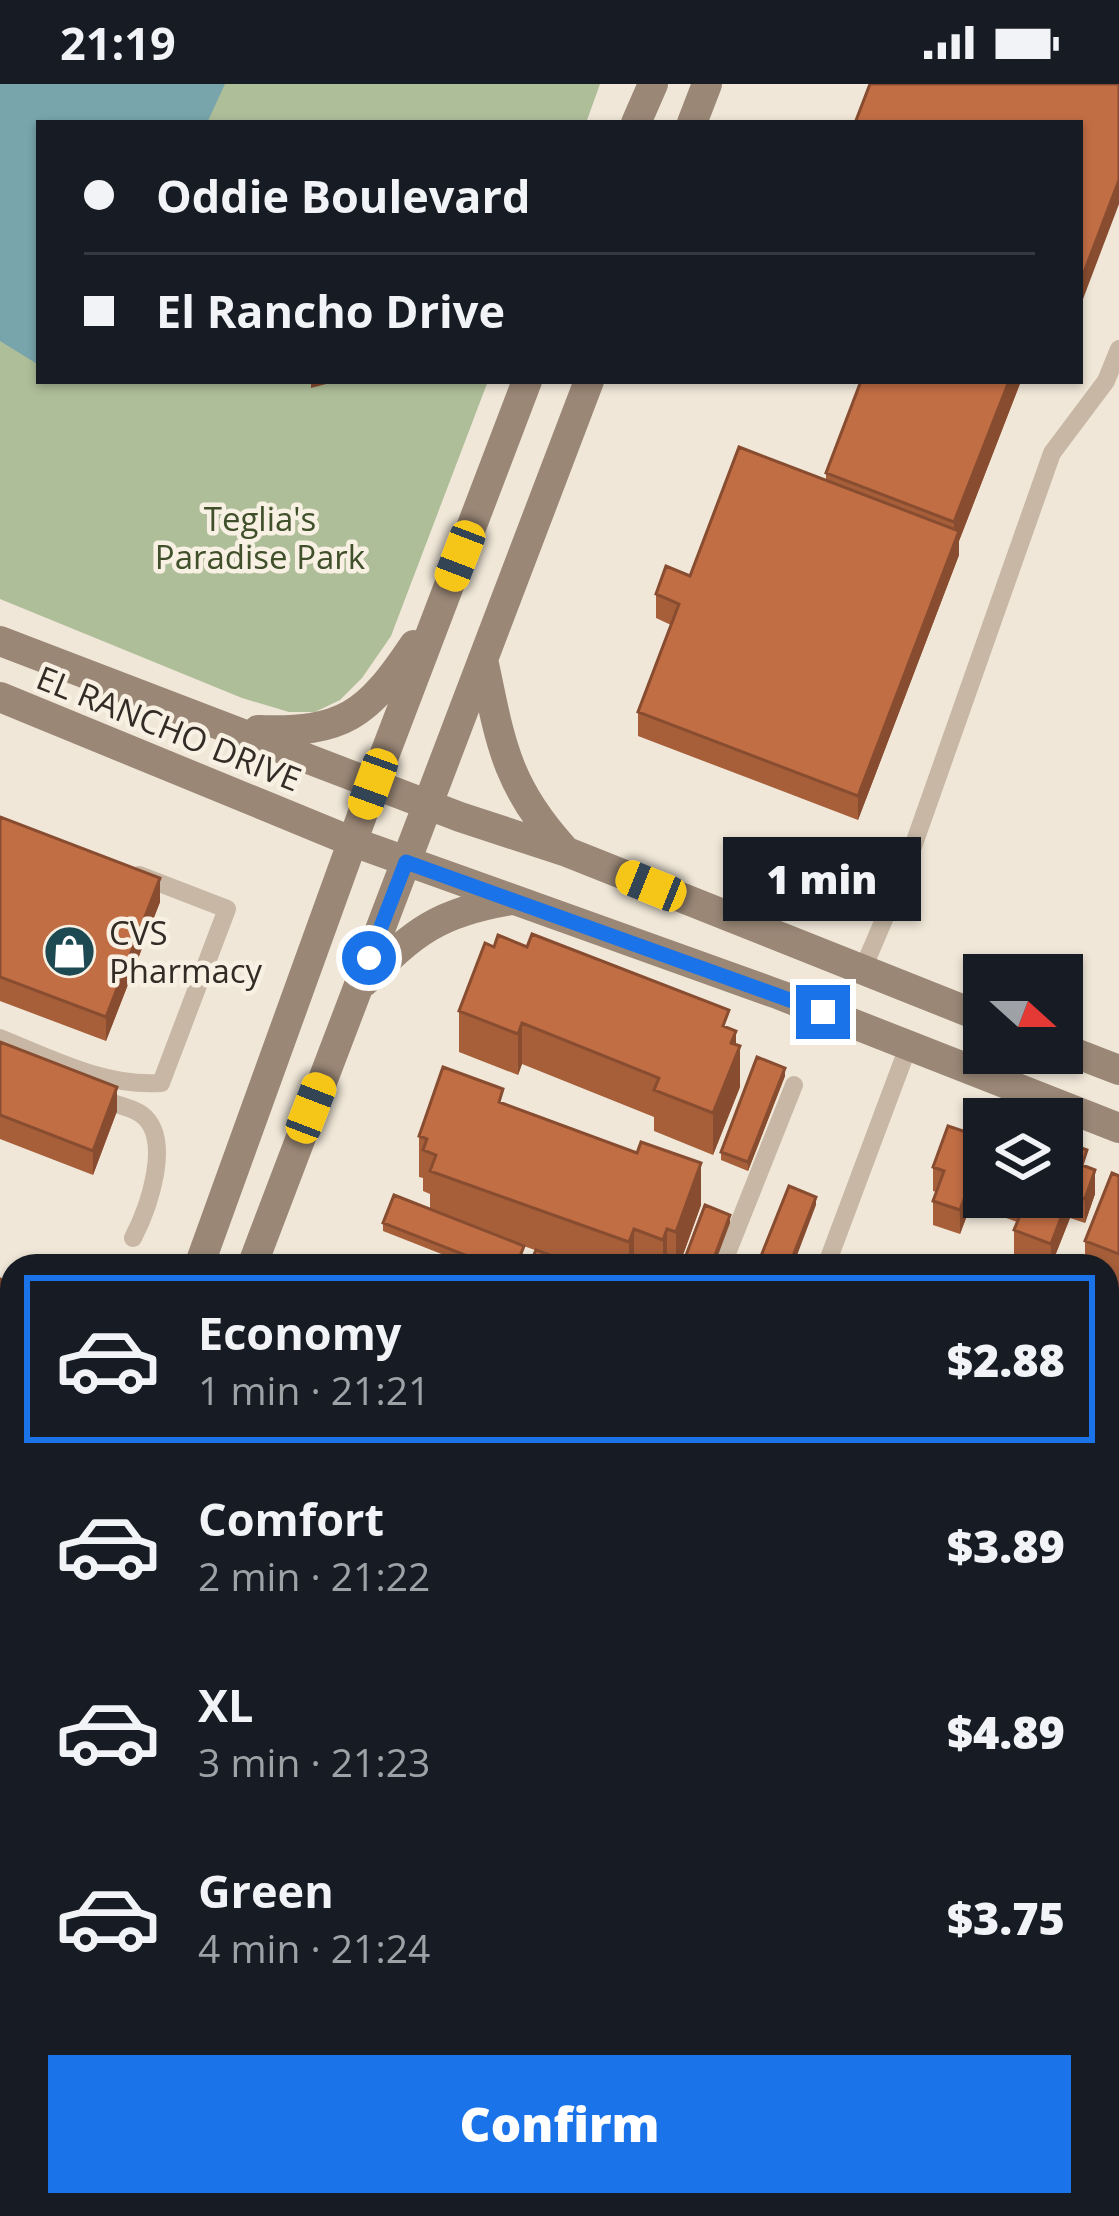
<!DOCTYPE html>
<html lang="en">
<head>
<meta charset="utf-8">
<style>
	body { margin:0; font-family:"Open Sans",sans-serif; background:#242831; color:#f1f3f6; height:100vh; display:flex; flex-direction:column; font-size:45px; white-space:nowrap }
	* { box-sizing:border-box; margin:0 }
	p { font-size:39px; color:#9ea1a6 }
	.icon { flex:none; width:66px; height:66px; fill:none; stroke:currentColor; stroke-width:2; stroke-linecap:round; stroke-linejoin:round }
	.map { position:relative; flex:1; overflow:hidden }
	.side { position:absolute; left:0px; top:1170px; width:1119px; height:963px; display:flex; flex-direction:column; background:#171b24; border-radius:36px 36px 0 0; box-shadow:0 3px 9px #0004 }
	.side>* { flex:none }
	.guide { position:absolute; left:36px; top:36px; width:1047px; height:264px; border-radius:0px; box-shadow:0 3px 9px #0004; display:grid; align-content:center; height:264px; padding:0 48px; background:#171b24 }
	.needle { width:78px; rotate:111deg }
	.buttons { position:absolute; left:963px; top:870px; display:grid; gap:24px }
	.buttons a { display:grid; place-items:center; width:120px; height:120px; border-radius:0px; background:#171b24; box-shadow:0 3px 9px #0004; font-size:60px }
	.end { position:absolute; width:54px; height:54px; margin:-27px; border:15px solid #1a73e8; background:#fff; box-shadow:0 0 0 6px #fff }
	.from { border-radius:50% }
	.bubble { position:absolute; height:84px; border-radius:0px; background:#171b24; box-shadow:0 3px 9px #0004; font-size:39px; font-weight:800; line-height:84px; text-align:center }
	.car { position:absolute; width:36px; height:72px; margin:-36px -18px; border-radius:15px; box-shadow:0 0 9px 3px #0007; background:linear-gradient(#f5c518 24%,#345 0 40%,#f5c518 0 76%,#345 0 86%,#f5c518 0) }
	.guide b { display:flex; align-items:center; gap:42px; height:114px; font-size:45px }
	.guide b+b { border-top:3px solid #363941 }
	.guide i { width:30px; height:30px; background:#f1f3f6 }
	ul { padding:21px 0 0; list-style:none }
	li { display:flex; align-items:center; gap:36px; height:168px; margin:0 24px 18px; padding:0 24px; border:6px solid transparent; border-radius:0px }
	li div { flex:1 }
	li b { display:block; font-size:45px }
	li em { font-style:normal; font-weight:800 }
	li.current { border-color:#1a73e8 }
	li>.icon { width:108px; height:108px; stroke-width:1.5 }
	.button { display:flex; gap:24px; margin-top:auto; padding:24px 48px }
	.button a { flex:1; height:138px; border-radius:0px; background:#1a73e8; color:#fff; font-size:48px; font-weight:800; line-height:138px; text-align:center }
	.status { display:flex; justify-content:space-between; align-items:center; height:84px; padding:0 60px; background:#171b24; direction:ltr }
	.status svg { height:33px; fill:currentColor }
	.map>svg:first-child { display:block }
	.green { fill:#aebe99 }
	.water { fill:#78a5ac }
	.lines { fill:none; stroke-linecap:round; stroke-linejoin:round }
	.lane { stroke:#c7b7a4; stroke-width:18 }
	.secondary { stroke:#9a8776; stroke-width:30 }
	.wall { fill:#a75f3a }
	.shaded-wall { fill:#884d30 }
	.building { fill:#c26e44; stroke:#884d30; stroke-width:3 }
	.route { stroke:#1a73e8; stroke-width:15 }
	.labels { text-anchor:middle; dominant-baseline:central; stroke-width:9; stroke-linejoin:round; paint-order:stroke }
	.park-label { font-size:33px; fill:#3f502a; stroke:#f8f0e3 }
	.street-label { font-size:33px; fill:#332b26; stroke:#f8f0e3 }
	.poi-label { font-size:33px; fill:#332b26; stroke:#f8f0e3; text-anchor:start }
</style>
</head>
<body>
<div class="status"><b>21:19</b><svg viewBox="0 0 49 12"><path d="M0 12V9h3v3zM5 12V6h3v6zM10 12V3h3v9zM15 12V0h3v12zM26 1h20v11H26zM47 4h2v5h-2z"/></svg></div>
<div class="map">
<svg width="1119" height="2132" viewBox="0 0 1119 2132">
	<rect width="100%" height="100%" fill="#f0e7d8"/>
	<path class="green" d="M 0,0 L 600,0 L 586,39 L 39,39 L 39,297 L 488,297 L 391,552 L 362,594 L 340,616 L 315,628 L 289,628 L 242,614 L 0,515 Z"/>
	<path class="water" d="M 0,0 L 225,0 L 207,39 L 39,39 L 39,281 L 0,257 Z"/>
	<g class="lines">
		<path class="lane" d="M 862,887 L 903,791 L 1052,369 L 1106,297 L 1119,265
			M 0,954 C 52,975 105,1003 161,999 L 227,825 L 139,791
			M 96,1014 C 109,1019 130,1022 141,1030 C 174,1054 148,1125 133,1154
			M 722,1182 L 794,1001
			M 826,1182 L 908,963
			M 1107,1300 L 1119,1310
			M 1109,1412 L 1119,1386
			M 0,1494 L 12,1464
			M 1107,1612 L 1119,1626
			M 0,1676 L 12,1670
			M 1107,1737 L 1119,1705
			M 0,1873 L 12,1869
			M 934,2121 L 943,2129
			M 442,2132 L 446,2121
			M 705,2132 L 709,2121"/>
		<path class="secondary" d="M 636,39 L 653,0
			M 692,39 L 707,0
			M 0,557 L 460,733 L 567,768 L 984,934
			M 483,575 C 500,656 505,700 563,764
			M 0,613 L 353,758 L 780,911 L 1119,1044
			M 258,646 C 344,649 367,631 414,561
			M 364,898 C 415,847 439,828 512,816
			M 1062,964 L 1119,986
			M 199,1182 L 373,701 L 527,297
			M 252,1182 L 589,297
			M 0,1728 L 12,1697
			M 0,1847 L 12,1815
			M 1107,2078 L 1119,2056
			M 1071,2132 L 1079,2121"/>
	</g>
	<path class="wall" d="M 861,297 L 1021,297 L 959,457 L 959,471 L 858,736 L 638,652 L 638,628 L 671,541 L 656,534 L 656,510 L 690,492 L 826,396 L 826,389 Z
		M 0,733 L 160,818 L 106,957 L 0,917 Z
		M 459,927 L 729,945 L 736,961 L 740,1003 L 713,1071 L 654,1047 L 654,1033 L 522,980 L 518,991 L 459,968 Z
		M 0,958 L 117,1027 L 93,1091 L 0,1055 Z
		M 785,992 L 748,1087 L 721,1076 L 721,1068 Z
		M 503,1020 L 701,1121 L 679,1182 L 581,1182 L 512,1158 L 524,1171 L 519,1182 L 472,1182 L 383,1147 L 383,1139 L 430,1125 L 430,1110 L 423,1107 L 423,1094 L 419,1093 L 419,1052 Z
		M 984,1054 L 984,1113 L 1062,1113 L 1087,1083 L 1095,1110 L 1085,1139 L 1070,1134 L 1051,1182 L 1045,1182 L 1014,1170 L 1014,1146 L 1017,1138 L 971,1121 L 960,1150 L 933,1141 L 933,1117 L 936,1108 L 933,1107 L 933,1083 Z
		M 1119,1092 L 1119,1211 L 1107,1206 L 1107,1182 L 1085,1182 L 1085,1157 Z
		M 1107,1234 L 1119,1239 L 1119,1279 L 1107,1275 Z
		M 1119,1450 L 1117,1545 L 1107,1541 L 1107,1481 Z"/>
	<path class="shaded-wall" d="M 1119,96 L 1119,120 L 1080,223 L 1080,199 Z
		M 311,297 L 331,297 L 330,299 L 311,304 Z
		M 1009,297 L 1021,297 L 959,457 L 959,471 L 858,736 L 858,712 L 954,459 L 954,438 Z
		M 160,794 L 160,818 L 106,957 L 106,933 Z
		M 522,939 L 522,980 L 518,991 L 518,950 Z
		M 736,947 L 736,971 L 740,962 L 740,1003 L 713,1071 L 713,1029 L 731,959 Z
		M 785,984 L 785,992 L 748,1087 L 748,1078 Z
		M 117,1003 L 117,1027 L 93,1091 L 93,1067 Z
		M 701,1079 L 701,1121 L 679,1182 L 676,1182 L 676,1148 Z
		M 1095,1086 L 1095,1110 L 1085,1139 L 1085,1115 Z
		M 971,1097 L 971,1121 L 960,1150 L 960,1126 Z
		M 1070,1110 L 1070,1134 L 1051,1182 L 1051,1160 Z
		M 816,1113 L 816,1121 L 793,1182 L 789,1182 Z
		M 730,1131 L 730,1139 L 714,1182 L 711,1182 Z
		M 634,1145 L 634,1182 L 629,1182 L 629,1158 Z
		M 667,1145 L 667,1182 L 663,1182 L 663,1156 Z
		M 12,1373 L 12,1404 L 0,1435 L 0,1405 Z
		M 1119,1677 L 1119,1686 L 1107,1716 L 1107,1708 Z
		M 642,2121 L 654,2121 L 650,2132 L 638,2132 Z"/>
	<path class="building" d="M 870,0 L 1119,0 L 1119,96 L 1080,199 L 1080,39 L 855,39 Z
		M 861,297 L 1009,297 L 954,438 L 826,389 Z
		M 739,363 L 959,447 L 858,712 L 638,628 L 679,520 L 656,510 L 666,482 L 690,492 Z
		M 0,733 L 160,794 L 106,933 L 0,893 Z
		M 532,850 L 729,926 L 723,942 L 736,947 L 731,959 L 740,962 L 713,1029 L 654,1006 L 659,994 L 522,939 L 518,950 L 459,927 L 485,859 L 494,863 L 498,851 L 527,863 Z
		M 0,958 L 117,1003 L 93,1067 L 0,1031 Z
		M 757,973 L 785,984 L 748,1078 L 721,1068 Z
		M 443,983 L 503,1005 L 499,1018 L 637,1069 L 641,1058 L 701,1079 L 676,1148 L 667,1145 L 663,1156 L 634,1145 L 629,1158 L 430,1087 L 436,1071 L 423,1066 L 427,1055 L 419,1052 Z
		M 948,1042 L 984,1054 L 984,1102 L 971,1097 L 960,1126 L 933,1117 L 944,1087 L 933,1083 Z
		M 1062,1057 L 1087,1066 L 1082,1081 L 1095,1086 L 1085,1115 L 1070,1110 L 1051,1160 L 1014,1146 L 1026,1117 L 1015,1113 L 1062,1113 Z
		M 1112,1089 L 1119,1092 L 1119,1170 L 1085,1157 Z
		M 789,1102 L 816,1113 L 789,1182 L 757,1182 Z
		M 394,1111 L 524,1162 L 516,1182 L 493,1182 L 383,1139 Z
		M 705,1121 L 730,1131 L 711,1182 L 682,1182 Z
		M 536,1166 L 579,1182 L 529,1182 Z
		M 0,1195 L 12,1200 L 12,1373 L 0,1405 Z
		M 1107,1234 L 1119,1239 L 1119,1271 L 1107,1266 Z
		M 1119,1450 L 1119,1532 L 1117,1536 L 1107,1532 L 1107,1481 Z
		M 1107,1671 L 1119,1676 L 1107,1708 Z
		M 511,2121 L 642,2121 L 638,2132 L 507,2132 Z"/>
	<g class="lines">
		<path class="route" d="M 369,874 L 406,778 L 823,928"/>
	</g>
	<defs>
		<symbol id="shop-disc" viewBox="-11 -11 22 22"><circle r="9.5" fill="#1d4a52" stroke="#f8f0e3"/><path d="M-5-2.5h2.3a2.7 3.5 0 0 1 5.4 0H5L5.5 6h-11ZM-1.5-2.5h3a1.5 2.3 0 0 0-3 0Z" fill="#fff"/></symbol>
	</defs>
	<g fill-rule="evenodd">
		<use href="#shop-disc" x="40" y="838" width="59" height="59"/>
	</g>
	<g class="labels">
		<g class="park-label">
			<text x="260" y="434">Teglia's<tspan x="260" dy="38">Paradise Park</tspan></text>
		</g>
		<g class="street-label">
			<text transform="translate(169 644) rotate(22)">EL RANCHO DRIVE</text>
		</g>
		<g class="poi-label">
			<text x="109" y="848">CVS<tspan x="109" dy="38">Pharmacy</tspan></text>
		</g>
	</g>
</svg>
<div class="buttons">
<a><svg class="needle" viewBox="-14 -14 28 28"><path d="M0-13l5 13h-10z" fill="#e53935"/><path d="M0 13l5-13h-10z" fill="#9ea1a6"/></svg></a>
<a><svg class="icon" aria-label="layers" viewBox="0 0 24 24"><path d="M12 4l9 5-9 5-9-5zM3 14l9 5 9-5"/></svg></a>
</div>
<i class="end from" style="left:369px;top:874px"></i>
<i class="end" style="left:823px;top:928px"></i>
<div class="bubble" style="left:723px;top:753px;width:198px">1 min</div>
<i class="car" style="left:460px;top:472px;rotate:201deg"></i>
<i class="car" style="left:373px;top:700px;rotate:200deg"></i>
<i class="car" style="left:651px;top:802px;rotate:292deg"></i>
<i class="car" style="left:311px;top:1024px;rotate:21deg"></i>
<div class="guide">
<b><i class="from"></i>Oddie Boulevard</b>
<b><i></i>El Rancho Drive</b>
</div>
<section class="side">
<ul>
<li class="current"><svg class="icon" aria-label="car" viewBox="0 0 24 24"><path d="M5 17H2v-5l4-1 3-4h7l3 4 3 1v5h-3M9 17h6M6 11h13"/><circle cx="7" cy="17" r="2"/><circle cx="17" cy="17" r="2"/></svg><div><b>Economy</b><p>1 min · 21:21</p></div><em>$2.88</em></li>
<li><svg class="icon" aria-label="car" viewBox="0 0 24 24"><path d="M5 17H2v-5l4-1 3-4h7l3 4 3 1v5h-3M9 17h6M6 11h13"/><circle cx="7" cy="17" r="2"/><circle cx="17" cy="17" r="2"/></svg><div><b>Comfort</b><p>2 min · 21:22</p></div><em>$3.89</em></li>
<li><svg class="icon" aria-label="car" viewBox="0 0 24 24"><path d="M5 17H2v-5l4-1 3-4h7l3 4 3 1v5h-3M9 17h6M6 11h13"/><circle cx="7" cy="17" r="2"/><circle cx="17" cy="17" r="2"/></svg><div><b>XL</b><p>3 min · 21:23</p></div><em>$4.89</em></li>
<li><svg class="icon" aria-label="car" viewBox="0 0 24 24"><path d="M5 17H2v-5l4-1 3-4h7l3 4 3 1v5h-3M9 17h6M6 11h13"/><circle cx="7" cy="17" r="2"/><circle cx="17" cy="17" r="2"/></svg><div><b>Green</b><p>4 min · 21:24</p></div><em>$3.75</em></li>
</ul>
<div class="button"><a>Confirm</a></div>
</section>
</div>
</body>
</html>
